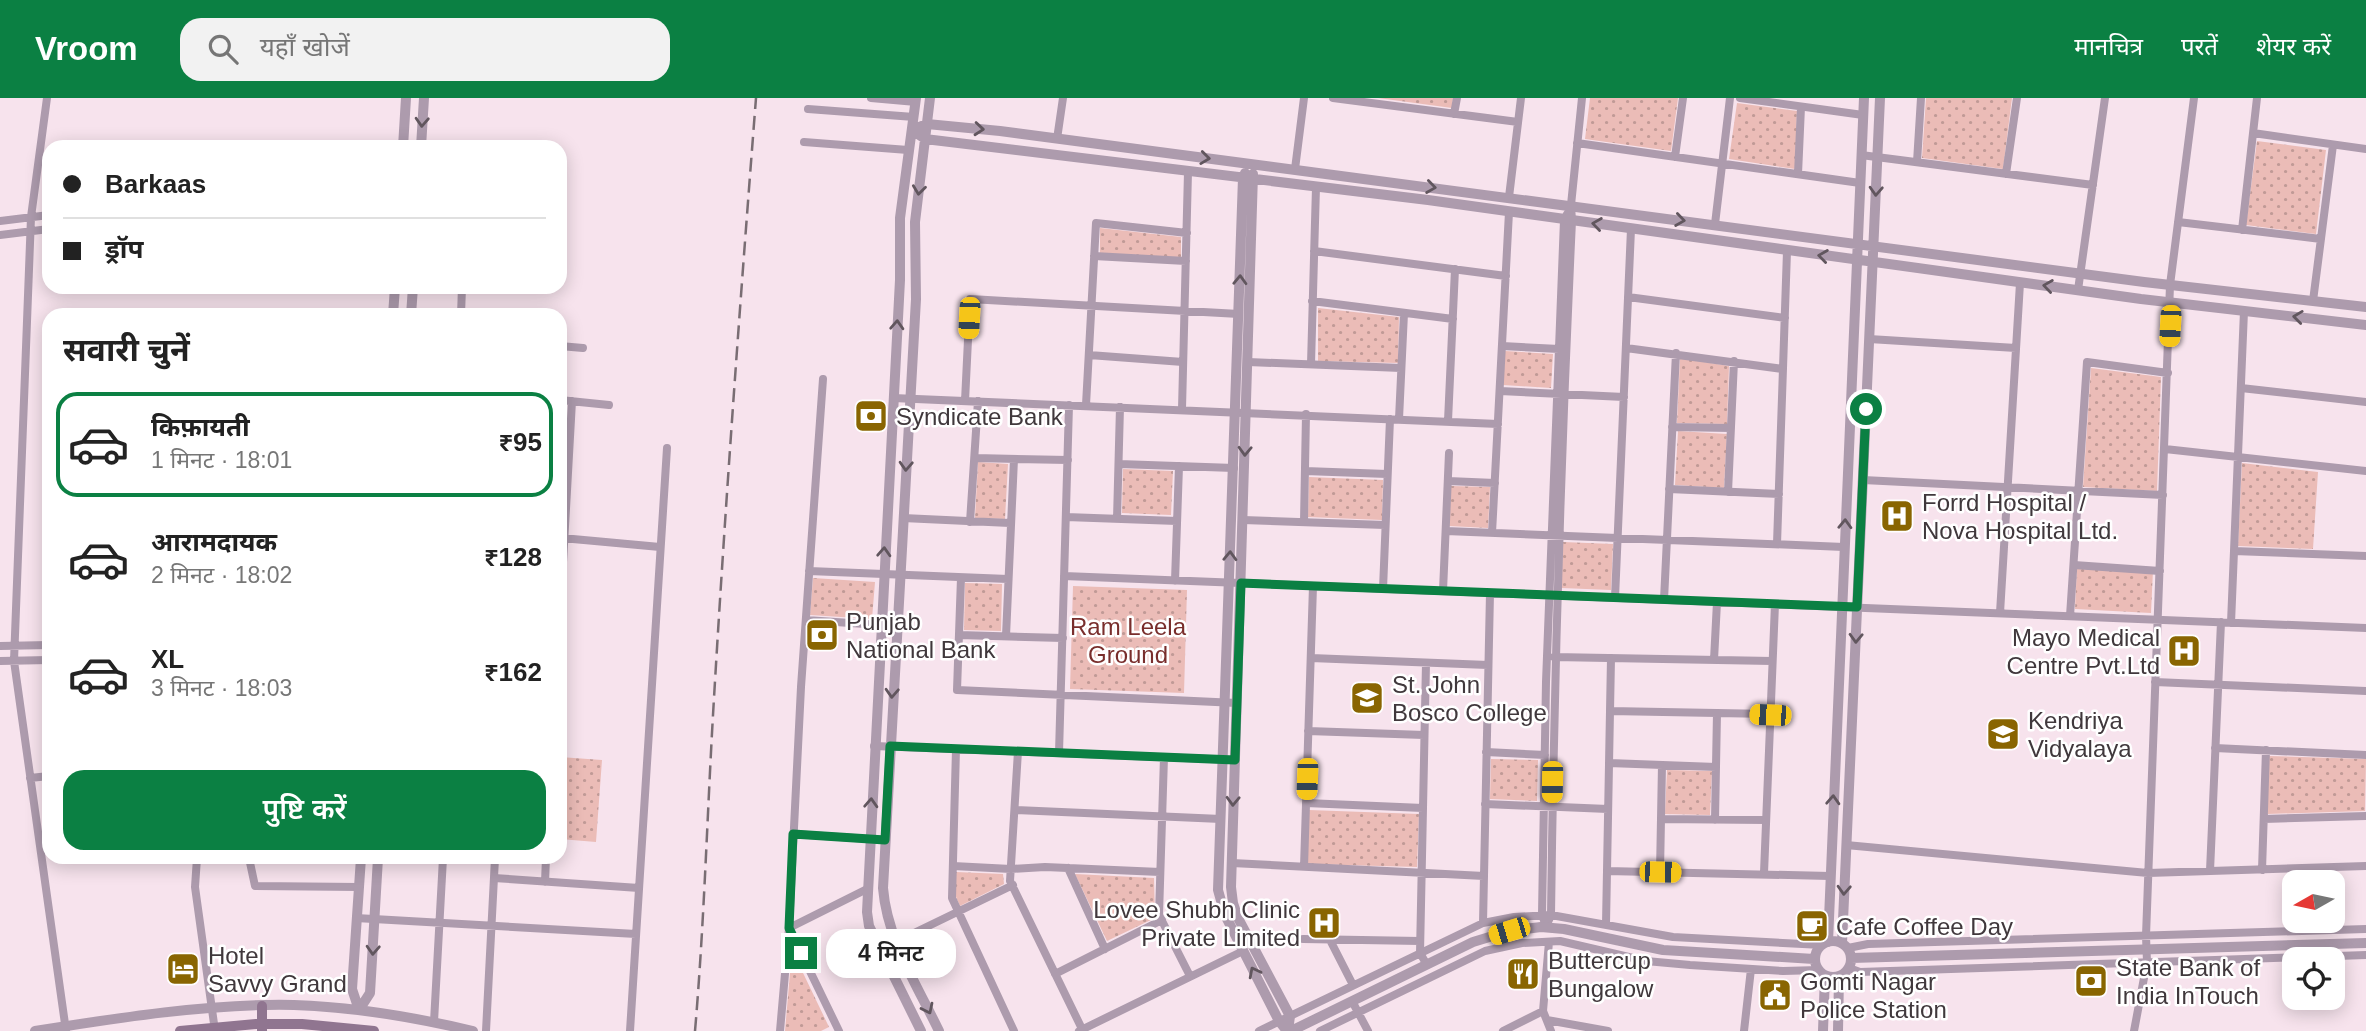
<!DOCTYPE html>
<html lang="hi">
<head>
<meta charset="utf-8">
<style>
	body { margin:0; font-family:Helvetica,"Noto Sans Devanagari",sans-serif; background:#f2f2f2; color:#222; height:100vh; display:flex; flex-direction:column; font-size:26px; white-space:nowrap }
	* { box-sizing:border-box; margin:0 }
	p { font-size:23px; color:#767676 }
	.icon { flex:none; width:38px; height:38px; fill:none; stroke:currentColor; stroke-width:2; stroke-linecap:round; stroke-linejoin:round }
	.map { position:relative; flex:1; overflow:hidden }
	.details { position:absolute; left:42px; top:210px; width:525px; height:556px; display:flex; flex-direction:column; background:#fff; border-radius:21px; box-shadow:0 4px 18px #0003 }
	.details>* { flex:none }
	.hud { position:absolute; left:42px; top:42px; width:525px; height:154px; border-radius:21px; box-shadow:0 4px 18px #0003; display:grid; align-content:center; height:154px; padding:0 21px; background:#fff }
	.needle { width:46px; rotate:261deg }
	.controls { position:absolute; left:2282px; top:772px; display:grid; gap:14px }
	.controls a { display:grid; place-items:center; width:63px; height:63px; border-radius:14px; background:#fff; box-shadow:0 4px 18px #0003; font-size:35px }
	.end { position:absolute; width:32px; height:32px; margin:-16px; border:9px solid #0b8043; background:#fff; box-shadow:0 0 0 4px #fff }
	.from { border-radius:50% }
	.bubble { position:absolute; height:49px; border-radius:21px; background:#fff; box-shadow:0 4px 18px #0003; font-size:23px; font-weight:600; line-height:49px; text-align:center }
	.car { position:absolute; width:21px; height:42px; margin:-21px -10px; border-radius:9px; box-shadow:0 0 5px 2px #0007; background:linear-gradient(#f5c518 24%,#345 0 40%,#f5c518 0 76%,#345 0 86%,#f5c518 0) }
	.hud b { display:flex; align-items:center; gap:24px; height:66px; font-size:26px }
	.hud b+b { border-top:2px solid #e0e0e0 }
	.hud i { width:18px; height:18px; background:#222 }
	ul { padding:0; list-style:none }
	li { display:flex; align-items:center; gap:21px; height:105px; margin:0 14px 10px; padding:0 7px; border:4px solid transparent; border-radius:21px }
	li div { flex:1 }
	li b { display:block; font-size:26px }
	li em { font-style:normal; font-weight:600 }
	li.on { border-color:#0b8043 }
	li>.icon { width:63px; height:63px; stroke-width:1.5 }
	h2 { padding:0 21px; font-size:32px; line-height:84px }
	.action { display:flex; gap:14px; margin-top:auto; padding:14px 21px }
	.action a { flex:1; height:80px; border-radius:21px; background:#0b8043; color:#fff; font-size:28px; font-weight:600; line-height:80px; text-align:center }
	header { display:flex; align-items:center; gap:42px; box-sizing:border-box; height:98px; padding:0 35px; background:#0b8043; color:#fff }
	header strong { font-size:33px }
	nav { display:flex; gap:38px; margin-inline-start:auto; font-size:24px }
	.search { width:490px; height:63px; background:#f2f2f2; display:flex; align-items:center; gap:18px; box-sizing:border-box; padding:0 24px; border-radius:21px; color:#767676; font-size:26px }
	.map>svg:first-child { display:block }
	.park { fill:url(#park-dots) }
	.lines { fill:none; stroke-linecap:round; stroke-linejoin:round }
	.minor { stroke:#ad9bad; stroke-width:8 }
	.tertiary { stroke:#ad9bad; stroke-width:10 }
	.secondary { stroke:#907590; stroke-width:10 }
	.rail { stroke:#796d73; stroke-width:2.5; stroke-dasharray:14 7; stroke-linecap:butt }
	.secondary-bridge { stroke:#907590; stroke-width:10 }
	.oneway { stroke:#61565e }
	.route { stroke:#0b8043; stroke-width:9 }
	.labels { text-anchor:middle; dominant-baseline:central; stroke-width:5; stroke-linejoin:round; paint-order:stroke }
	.poi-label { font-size:24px; fill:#40383c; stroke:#fff; text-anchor:start }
	.park-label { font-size:24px; fill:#792e2c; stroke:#fff }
</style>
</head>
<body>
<header>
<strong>Vroom</strong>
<div class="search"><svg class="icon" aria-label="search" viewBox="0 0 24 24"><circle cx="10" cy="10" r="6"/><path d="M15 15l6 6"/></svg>यहाँ खोजें</div>
<nav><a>मानचित्र</a><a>परतें</a><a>शेयर करें</a></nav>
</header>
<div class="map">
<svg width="2366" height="933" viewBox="0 0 2366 933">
	<defs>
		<pattern id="park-dots" width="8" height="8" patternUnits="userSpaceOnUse" patternTransform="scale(1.75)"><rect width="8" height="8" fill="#ebbcb7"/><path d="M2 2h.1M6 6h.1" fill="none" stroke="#c09a96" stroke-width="1.8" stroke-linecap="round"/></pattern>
	</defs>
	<rect width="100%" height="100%" fill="#f7e3ed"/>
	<path class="park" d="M 1378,0 L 1453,0 L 1452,10 Z
		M 1590,0 L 1678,0 L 1671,53 L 1585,41 Z
		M 1926,0 L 2012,0 L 2003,71 L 1922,60 Z
		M 1737,5 L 1797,13 L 1795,71 L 1729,61 Z
		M 2257,43 L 2326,52 L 2316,136 L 2246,127 Z
		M 1100,130 L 1181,139 L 1181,160 L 1100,155 Z
		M 1318,210 L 1399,219 L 1398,265 L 1318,263 Z
		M 1505,253 L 1553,256 L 1551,290 L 1503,287 Z
		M 1680,260 L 1729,268 L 1727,326 L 1677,325 Z
		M 2091,270 L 2161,279 L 2157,393 L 2083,389 Z
		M 1678,333 L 1727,336 L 1724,390 L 1675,387 Z
		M 978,364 L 1008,366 L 1005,421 L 975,420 Z
		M 2242,365 L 2318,374 L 2313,451 L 2238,448 Z
		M 1123,371 L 1173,373 L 1171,417 L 1122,415 Z
		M 1309,379 L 1383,382 L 1382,422 L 1308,419 Z
		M 1451,388 L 1490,389 L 1488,430 L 1449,428 Z
		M 1563,444 L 1613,446 L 1611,492 L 1561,490 Z
		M 2077,468 L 2153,472 L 2151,515 L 2075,511 Z
		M 813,480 L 875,484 L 872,521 L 810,517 Z
		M 965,485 L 1002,486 L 1001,533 L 964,532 Z
		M 1073,488 L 1187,492 L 1184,595 L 1070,591 Z
		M 2269,658 L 2366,661 L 2365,713 L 2267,716 Z
		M 560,659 L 602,662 L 596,744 L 560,741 Z
		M 1491,661 L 1538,662 L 1537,703 L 1490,701 Z
		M 1667,672 L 1712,673 L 1710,717 L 1665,716 Z
		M 1309,712 L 1419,716 L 1417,769 L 1307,766 Z
		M 956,774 L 1003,776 L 1004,786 L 960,808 L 956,799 Z
		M 1075,776 L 1154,780 L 1155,820 L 1107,843 Z
		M 792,852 L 829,929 L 821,933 L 785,933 Z"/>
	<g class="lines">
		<path class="minor" d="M 47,0 L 31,119 L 14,563 L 66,933
			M 871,0 L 916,4
			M 1333,0 L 1518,24
			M 1740,0 L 1863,17
			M 808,11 L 914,19
			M 1454,16 L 1457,0
			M 2253,35 L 2366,51
			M 1057,41 L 1063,0
			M 804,44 L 908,52
			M 1577,45 L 1860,85
			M 1861,57 L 2093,87
			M 1675,59 L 1683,0
			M 1917,64 L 1921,0
			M 1295,71 L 1304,0
			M 1798,76 L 1801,9
			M 2006,76 L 2017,0
			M 1509,99 L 1521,0
			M 0,123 L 49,117
			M 2178,124 L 2321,141
			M 1715,126 L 1730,0
			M 2242,132 L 2257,0
			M 0,137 L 49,131
			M 1314,153 L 1506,178
			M 1094,158 L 1186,163
			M 2078,192 L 2105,0
			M 1628,199 L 1785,220
			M 1312,203 L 1453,221
			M 2313,203 L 2333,47
			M 461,217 L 462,189
			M 1869,241 L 2016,250
			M 560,248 L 583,250
			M 1502,248 L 1559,251
			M 1626,250 L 1783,271
			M 1089,257 L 1183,264
			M 1248,264 L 1401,270
			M 1311,266 L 1316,89
			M 2241,290 L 2366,304
			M 1500,293 L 1624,299
			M 893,300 L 1498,326
			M 560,302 L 609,307
			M 965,303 L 970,201 L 1239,216
			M 1086,307 L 1096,125 L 1187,135
			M 1182,311 L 1188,74
			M 1399,321 L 1404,215
			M 1448,323 L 1455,171
			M 1672,329 L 1731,330
			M 2165,351 L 2366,373
			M 975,360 L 1068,362
			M 1119,366 L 1234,370
			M 1305,373 L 1387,376
			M 1863,382 L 2163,397
			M 1448,383 L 1495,385
			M 1669,391 L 1779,396
			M 1728,394 L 1734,263
			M 1066,419 L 1177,423
			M 903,420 L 1010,425
			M 1117,421 L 1120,309
			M 1243,422 L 1385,427
			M 970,424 L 978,303
			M 1304,424 L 1306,316
			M 1446,433 L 1844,449
			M 1492,435 L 1509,114
			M 562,440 L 660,449
			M 1777,446 L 1787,153
			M 2234,453 L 2366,458
			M 2074,467 L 2160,473
			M 809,473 L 1008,481
			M 1064,478 L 2366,530
			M 961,480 L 957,592 L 1237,605
			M 1175,483 L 1179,368
			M 1383,491 L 1390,321
			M 1443,493 L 1449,355
			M 1615,500 L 1631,131
			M 1664,502 L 1676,255
			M 2000,515 L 2020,185
			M 560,518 L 572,303
			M 2070,518 L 2087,264 L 2168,275
			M 806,522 L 880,527
			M 2231,525 L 2244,213
			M 959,537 L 1063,540
			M 1006,538 L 1014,361
			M 0,548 L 49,547
			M 1554,559 L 1772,563
			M 1311,560 L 1488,567
			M 1714,562 L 1717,504
			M 0,563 L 49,562
			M 1426,565 L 1420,855 L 1427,867
			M 2155,584 L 2366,593
			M 1610,613 L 1770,616
			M 1308,633 L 1424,637
			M 874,648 L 1235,662
			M 2215,650 L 2366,657
			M 956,651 L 952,800 L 1014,933
			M 1018,653 L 1010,783 L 1083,933
			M 1486,654 L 1545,657
			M 1059,655 L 1069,307
			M 1164,659 L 1159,817 L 1190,878
			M 1609,665 L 1716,669
			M 30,680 L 49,678
			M 1306,705 L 1423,710
			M 1485,706 L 1608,711
			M 1015,712 L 1221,721
			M 1661,721 L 1766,722
			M 2264,721 L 2366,718
			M 1715,722 L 1717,615
			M 793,736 L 885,742
			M 1846,747 L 2148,775 L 2366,768
			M 197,760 L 195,789 L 215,933
			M 249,760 L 255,788 L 359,789
			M 1232,765 L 1484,778
			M 953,768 L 1011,771 L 1045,769 L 1160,774
			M 1304,769 L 1313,488
			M 1068,770 L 1105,851
			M 2262,772 L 2266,652
			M 1607,773 L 1830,778
			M 2210,773 L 2221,524
			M 1660,774 L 1662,667
			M 1764,775 L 1775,506
			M 494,780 L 639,790
			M 545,784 L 546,760
			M 356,820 L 636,836
			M 1483,825 L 1490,495
			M 1606,826 L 1611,560
			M 1546,829 L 1551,817 C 1554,585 1561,354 1572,123 L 1571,107 L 1582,0
			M 1546,829 L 1542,816 L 1546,584 L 1564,122 L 1567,116
			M 1303,841 L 1420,843
			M 1330,842 L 1353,887
			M 1549,844 L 1543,913 L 1551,933
			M 1848,850 L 1868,846 L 2366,831
			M 881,851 L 1013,787
			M 1849,870 L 1860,874 L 2366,857
			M 1055,876 L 1162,822
			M 1352,903 L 1368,933
			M 1547,922 L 1608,933
			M 434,924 L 443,760
			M 486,933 L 495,760
			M 630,933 L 667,350
			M 780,933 L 789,830 L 801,589 L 823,281
			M 839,933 L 789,830 L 867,791
			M 1079,933 L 1243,853
			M 1259,933 L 1483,825 L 1514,819 L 1551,817 L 1673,839 L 1822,847
			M 1320,933 L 1485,853 L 1522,845 L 1560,843 L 1646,863 L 1690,867 L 1783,873 L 1819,872
			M 1503,933 L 1543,913
			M 1744,933 L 1751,871
			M 2134,933 L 2147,864 L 2146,838 L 2170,187 L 2194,0"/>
		<path class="tertiary" d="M 916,0 L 900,120 L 900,182 L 867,814 L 869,828 L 921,933
			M 930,0 L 915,124 L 916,201 L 883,790 C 887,841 917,887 939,933
			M 912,32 L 925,41 L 1428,102 L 2141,201 L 2366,227
			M 912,32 L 927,26 L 1000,33 L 2144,184 L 2366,209
			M 403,49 L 406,0
			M 421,49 L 424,0
			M 1245,75 L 1243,80 L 1218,792 L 1225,817 L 1279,923 L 1287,933
			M 1253,76 L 1231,789 L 1233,805 L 1238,820 L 1290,918 L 1288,933
			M 393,217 L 395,189
			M 411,217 L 413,189
			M1815 861a18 18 0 1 1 36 0a18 18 0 1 1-36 0Z
			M 1828,844 L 1864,0
			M 1842,845 L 1880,0
			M 1851,860 L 2366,845
			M 359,912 L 370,895 L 378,760
			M 359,912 L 352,891 L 361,760
			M 35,933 C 117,920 212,905 294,907 C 354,909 414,919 473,933
			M 1291,933 L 1473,844 L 1509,833 L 1541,829 L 1564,831 L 1663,852 L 1814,861
			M 1823,933 L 1825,877
			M 1838,933 L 1839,879"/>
		<path class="secondary" d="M 262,933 L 262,908"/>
		<path class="rail" d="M 695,933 C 704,828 707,722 713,617 C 725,411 740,205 756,0"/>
		<path class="secondary-bridge" d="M 180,933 L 256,926 L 302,926 L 374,933"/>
	</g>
	<defs><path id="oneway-chevron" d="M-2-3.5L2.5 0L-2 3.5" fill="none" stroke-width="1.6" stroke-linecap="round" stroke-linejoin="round" transform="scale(1.75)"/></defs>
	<g class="oneway">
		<use href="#oneway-chevron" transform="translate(422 24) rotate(93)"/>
		<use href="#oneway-chevron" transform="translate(979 31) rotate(5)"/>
		<use href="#oneway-chevron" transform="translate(1205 60) rotate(7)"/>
		<use href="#oneway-chevron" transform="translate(1431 89) rotate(8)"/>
		<use href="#oneway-chevron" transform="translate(919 92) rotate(97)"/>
		<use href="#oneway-chevron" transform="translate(1876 93) rotate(93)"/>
		<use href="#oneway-chevron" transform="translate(1680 122) rotate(8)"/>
		<use href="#oneway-chevron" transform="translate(1597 126) rotate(-172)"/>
		<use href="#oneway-chevron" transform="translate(1823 158) rotate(-172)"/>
		<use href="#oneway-chevron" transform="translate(1240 182) rotate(-88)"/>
		<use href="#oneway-chevron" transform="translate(2048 188) rotate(-172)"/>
		<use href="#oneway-chevron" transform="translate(2298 219) rotate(-173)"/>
		<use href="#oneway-chevron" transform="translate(897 227) rotate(-87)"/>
		<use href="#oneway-chevron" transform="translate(1245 353) rotate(92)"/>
		<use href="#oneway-chevron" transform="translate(906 368) rotate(93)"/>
		<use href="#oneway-chevron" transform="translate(1845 426) rotate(-88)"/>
		<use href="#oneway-chevron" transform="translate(884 454) rotate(-87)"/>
		<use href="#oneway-chevron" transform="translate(1230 458) rotate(-88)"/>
		<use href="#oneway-chevron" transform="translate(1856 540) rotate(92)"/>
		<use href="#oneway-chevron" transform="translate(892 595) rotate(93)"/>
		<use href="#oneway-chevron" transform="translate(1833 702) rotate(-87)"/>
		<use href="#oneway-chevron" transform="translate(1233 703) rotate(92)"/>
		<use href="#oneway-chevron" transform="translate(871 705) rotate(-87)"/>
		<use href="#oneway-chevron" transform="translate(1844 792) rotate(93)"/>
		<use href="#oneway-chevron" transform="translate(373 852) rotate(93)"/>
		<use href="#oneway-chevron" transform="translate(1254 874) rotate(-117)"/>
		<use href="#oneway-chevron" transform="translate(928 911) rotate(64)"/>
	</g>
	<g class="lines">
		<path class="route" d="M 801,855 L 789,830 L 793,736 L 885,742 L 890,648 L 1235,662 L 1241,485 L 1857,509 L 1866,311"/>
	</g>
	<defs>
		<symbol id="bank-square" viewBox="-11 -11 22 22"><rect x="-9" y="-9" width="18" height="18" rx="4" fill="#896501" stroke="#fff"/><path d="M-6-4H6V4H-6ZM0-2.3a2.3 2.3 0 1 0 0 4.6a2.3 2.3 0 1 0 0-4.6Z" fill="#fff"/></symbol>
		<symbol id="hospital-square" viewBox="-11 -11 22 22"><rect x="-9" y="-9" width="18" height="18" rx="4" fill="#896501" stroke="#fff"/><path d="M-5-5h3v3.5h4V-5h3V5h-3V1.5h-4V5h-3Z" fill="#fff"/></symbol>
		<symbol id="school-square" viewBox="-11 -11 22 22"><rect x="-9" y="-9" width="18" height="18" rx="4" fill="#896501" stroke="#fff"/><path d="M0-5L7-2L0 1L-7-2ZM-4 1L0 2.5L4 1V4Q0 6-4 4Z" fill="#fff"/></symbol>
		<symbol id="cafe-square" viewBox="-11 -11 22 22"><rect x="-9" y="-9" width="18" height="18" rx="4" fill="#896501" stroke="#fff"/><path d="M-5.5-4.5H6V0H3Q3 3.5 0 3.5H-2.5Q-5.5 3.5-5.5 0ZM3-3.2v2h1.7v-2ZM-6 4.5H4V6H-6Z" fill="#fff"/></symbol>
		<symbol id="hotel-square" viewBox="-11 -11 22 22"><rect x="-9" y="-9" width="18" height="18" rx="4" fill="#896501" stroke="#fff"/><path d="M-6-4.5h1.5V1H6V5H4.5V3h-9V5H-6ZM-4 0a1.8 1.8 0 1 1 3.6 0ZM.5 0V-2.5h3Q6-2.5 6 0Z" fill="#fff"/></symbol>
		<symbol id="restaurant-square" viewBox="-11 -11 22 22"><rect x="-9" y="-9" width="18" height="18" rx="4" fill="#896501" stroke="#fff"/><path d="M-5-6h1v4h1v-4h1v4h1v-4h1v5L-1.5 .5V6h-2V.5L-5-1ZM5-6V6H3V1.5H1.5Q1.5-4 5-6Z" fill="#fff"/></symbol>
		<symbol id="civic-square" viewBox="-11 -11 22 22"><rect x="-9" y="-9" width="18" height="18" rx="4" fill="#896501" stroke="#fff"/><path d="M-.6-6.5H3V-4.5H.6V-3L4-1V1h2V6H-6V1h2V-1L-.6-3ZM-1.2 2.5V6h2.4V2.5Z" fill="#fff"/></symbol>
	</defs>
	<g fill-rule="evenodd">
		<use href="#bank-square" x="852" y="299" width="38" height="38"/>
		<use href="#hospital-square" x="1878" y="399" width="38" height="38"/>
		<use href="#bank-square" x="803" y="518" width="38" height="38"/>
		<use href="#hospital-square" x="2165" y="534" width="38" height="38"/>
		<use href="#school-square" x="1348" y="581" width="38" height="38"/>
		<use href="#school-square" x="1984" y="617" width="38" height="38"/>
		<use href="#hospital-square" x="1305" y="806" width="38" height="38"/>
		<use href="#cafe-square" x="1793" y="809" width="38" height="38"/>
		<use href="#hotel-square" x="164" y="852" width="38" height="38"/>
		<use href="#restaurant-square" x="1504" y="857" width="38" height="38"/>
		<use href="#bank-square" x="2072" y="864" width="38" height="38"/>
		<use href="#civic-square" x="1756" y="878" width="38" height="38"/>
	</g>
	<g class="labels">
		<g class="poi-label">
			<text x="896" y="318">Syndicate Bank</text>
			<text x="1922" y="404">Forrd Hospital /<tspan x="1922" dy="28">Nova Hospital Ltd.</tspan></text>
			<text x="846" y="523">Punjab<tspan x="846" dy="28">National Bank</tspan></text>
			<text x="2160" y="539" text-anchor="end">Mayo Medical<tspan x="2160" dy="28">Centre Pvt.Ltd</tspan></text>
			<text x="1392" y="586">St. John<tspan x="1392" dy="28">Bosco College</tspan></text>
			<text x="2028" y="622">Kendriya<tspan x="2028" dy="28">Vidyalaya</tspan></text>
			<text x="1300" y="811" text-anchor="end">Lovee Shubh Clinic<tspan x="1300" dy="28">Private Limited</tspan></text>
			<text x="1836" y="828">Cafe Coffee Day</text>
			<text x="208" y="857">Hotel<tspan x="208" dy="28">Savvy Grand</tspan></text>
			<text x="1548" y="862">Buttercup<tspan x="1548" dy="28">Bungalow</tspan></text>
			<text x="2116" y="869">State Bank of<tspan x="2116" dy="28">India InTouch</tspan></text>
			<text x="1800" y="883">Gomti Nagar<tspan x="1800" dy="28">Police Station</tspan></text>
		</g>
		<g class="park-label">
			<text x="1128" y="528">Ram Leela<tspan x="1128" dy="28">Ground</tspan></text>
		</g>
	</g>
</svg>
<div class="controls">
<a><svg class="needle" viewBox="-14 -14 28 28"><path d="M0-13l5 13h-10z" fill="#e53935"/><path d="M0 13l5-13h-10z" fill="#767676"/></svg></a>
<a><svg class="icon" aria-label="locate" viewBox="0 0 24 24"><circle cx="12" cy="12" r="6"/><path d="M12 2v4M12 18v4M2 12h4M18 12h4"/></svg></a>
</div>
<i class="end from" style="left:1866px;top:311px"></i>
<i class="end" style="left:801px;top:855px"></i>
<div class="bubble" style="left:826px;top:831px;width:130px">4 मिनट</div>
<i class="car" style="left:969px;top:220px;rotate:183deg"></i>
<i class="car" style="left:2170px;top:228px;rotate:183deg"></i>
<i class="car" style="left:1770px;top:617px;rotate:272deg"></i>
<i class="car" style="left:1307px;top:681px;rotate:182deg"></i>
<i class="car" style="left:1552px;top:684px;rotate:181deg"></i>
<i class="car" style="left:1660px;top:774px;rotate:91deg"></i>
<i class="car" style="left:1509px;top:833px;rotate:253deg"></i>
<div class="hud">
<b><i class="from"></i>Barkaas</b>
<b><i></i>ड्रॉप</b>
</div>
<section class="details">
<h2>सवारी चुनें</h2>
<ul>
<li class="on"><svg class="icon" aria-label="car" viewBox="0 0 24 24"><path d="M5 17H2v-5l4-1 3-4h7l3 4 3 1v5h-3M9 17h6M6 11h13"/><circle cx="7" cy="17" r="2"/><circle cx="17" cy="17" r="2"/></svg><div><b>किफ़ायती</b><p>1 मिनट · 18:01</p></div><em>₹95</em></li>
<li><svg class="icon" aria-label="car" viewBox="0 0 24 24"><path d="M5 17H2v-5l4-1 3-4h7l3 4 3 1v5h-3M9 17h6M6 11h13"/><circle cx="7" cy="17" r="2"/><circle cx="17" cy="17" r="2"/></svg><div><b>आरामदायक</b><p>2 मिनट · 18:02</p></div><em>₹128</em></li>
<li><svg class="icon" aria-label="car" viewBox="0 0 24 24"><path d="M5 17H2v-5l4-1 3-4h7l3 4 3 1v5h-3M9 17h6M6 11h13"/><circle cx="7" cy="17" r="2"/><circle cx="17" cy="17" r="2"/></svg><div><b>XL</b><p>3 मिनट · 18:03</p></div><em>₹162</em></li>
</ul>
<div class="action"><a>पुष्टि करें</a></div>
</section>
</div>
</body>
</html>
